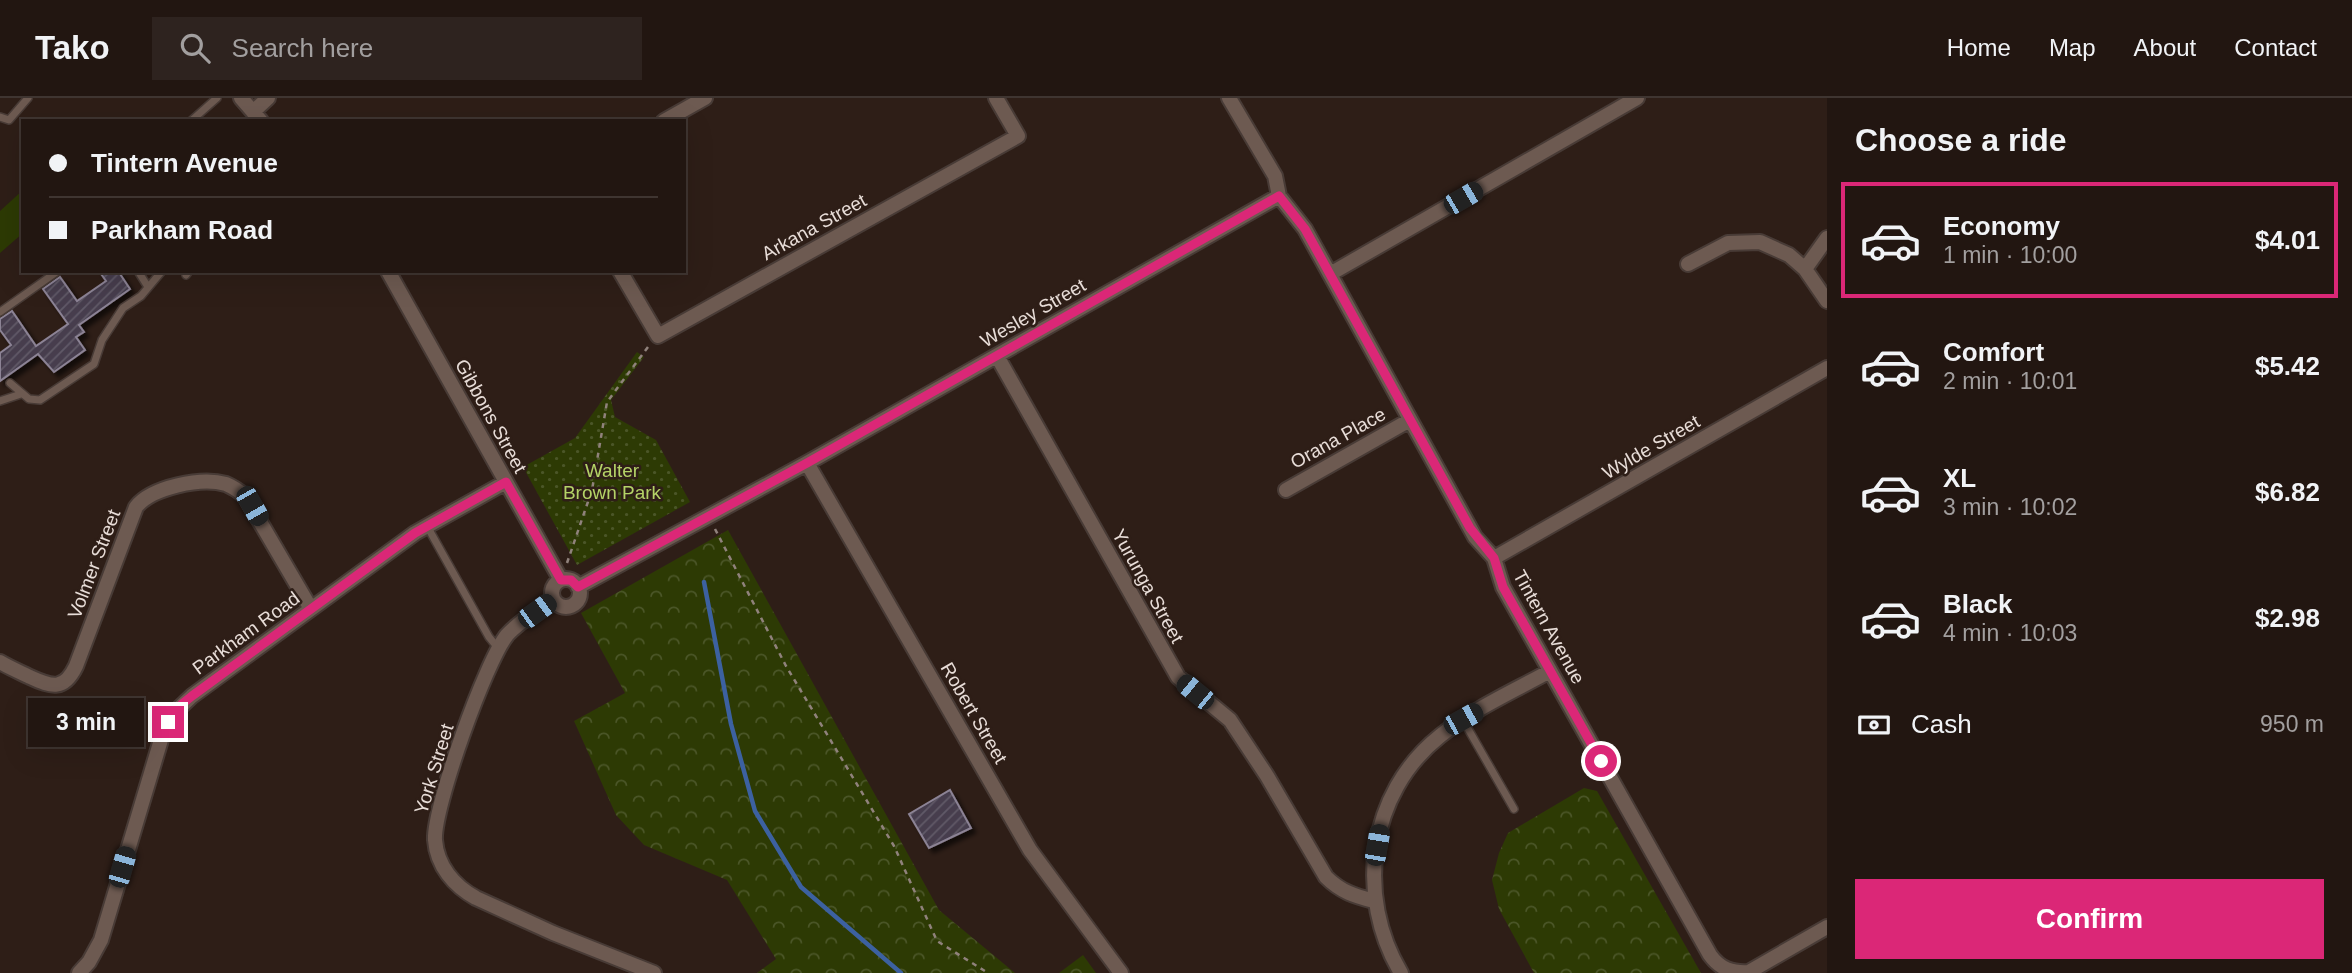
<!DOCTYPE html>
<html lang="en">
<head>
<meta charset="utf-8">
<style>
	body { margin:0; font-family:Arial,sans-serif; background:#2e231f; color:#f1f3f6; height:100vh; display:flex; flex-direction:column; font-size:26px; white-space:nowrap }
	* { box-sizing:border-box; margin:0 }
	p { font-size:23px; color:#a29f9f }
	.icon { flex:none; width:38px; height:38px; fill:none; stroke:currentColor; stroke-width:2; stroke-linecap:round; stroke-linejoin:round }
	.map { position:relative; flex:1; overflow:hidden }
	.sheet { display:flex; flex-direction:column; background:#221611; width:525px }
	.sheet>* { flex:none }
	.banner { position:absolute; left:21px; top:21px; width:665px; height:154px; border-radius:0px; box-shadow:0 7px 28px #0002,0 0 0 2px #3f3531; display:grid; align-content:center; height:154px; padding:0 28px; background:#221611 }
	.end { position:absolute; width:32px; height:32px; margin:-16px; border:9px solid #db2777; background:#fff; box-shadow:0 0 0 4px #fff }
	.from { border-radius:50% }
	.bubble { position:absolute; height:49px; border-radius:0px; background:#221611; box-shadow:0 7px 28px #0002,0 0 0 2px #3f3531; font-size:23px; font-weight:600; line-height:49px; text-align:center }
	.car { position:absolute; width:21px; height:42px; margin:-21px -10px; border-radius:9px; box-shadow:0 0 5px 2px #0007; background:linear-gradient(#222 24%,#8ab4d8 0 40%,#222 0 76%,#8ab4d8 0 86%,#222 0) }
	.banner b { display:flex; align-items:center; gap:24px; height:66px; font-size:26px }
	.banner b+b { border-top:2px solid #3f3531 }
	.banner i { width:18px; height:18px; background:#f1f3f6 }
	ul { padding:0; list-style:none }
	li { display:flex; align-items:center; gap:21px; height:116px; margin:0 14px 10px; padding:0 14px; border:4px solid transparent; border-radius:0px }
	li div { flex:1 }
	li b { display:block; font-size:26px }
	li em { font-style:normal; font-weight:600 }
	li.on { border-color:#db2777 }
	li>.icon { width:63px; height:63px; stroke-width:1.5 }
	h2 { padding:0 28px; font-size:32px; line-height:84px }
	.pay { display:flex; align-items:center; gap:18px; height:77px; padding:0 28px; font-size:26px }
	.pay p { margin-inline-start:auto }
	.primary-button { display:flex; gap:14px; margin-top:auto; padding:14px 28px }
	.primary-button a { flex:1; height:80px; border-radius:0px; background:#db2777; color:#fff; font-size:28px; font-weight:600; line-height:80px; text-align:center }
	header { display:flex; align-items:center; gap:42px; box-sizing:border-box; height:98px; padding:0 35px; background:#221611; border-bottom:2px solid #3f3531 }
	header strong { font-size:33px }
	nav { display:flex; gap:38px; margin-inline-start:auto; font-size:24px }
	.search { width:490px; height:63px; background:#2e231f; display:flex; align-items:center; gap:18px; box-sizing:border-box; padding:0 24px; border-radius:0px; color:#a29f9f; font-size:26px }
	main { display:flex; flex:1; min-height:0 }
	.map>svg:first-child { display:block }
	.green { fill:url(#green-dots) }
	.forest { fill:url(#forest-crowns) }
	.pitch { fill:#2d3a04 }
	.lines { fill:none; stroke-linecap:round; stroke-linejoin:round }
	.stream { stroke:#3c61a0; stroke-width:4.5 }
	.building { fill:url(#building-hatch); stroke:#8c8395; stroke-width:2; filter:url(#shadow) }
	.lane-casing { stroke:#483b36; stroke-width:10 }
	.street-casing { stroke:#483b36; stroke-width:18 }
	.path { stroke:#90827c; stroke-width:2.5; stroke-dasharray:5 5; stroke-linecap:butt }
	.lane { stroke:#6d5a51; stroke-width:7 }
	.street { stroke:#6d5a51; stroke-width:14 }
	.route { stroke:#db2777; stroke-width:9 }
	.labels { text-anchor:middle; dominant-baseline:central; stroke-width:5; stroke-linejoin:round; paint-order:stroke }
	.street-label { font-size:19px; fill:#e8ddd8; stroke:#2e1e17 }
	.park-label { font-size:19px; fill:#b4d367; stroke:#2e1e17 }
</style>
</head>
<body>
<header>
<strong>Tako</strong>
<div class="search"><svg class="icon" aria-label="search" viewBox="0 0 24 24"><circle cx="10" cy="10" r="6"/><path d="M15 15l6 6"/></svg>Search here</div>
<nav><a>Home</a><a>Map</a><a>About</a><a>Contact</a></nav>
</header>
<main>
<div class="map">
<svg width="1827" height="875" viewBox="0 0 1827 875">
	<defs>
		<pattern id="green-dots" width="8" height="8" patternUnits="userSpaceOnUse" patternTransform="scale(1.75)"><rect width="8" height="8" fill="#2d3a04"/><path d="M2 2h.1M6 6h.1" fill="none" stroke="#4b5628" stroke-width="1.8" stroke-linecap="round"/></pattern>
		<pattern id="forest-crowns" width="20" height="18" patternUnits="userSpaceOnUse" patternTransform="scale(1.75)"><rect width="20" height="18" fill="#2d3a04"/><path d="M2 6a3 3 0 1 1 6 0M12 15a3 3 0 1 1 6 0" fill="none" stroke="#4b5628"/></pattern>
		<pattern id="building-hatch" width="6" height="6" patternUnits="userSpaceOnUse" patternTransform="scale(1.75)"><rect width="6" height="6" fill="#463e4e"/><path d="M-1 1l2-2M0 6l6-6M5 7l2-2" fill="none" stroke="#615967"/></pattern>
		<filter id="shadow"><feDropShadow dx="4.5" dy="4.5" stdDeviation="2" flood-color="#0009"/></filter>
	</defs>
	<rect width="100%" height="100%" fill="#2e1e17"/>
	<path class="green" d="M 637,254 L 644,259 L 611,302 L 615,319 L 656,342 L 690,404 L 577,467 L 523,369 L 575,340 Z"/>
	<path class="forest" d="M 728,432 L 939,812 L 1015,875 L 757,875 L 776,861 L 727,782 L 644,747 L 616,717 L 574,623 L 625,595 L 581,515 Z
		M 1584,690 L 1597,693 L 1701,875 L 1534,875 L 1499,811 L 1492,782 L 1499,755 L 1508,735 Z
		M 1083,857 L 1096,875 L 1059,875 Z"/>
	<path class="pitch" d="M 23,92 L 23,135 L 0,155 L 0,113 Z"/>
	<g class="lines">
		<path class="stream" d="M 704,484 L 731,626 L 755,713 L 801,789 L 901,875"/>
	</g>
	<path class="building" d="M 99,173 L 118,173 L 130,191 L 79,227 L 84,234 L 76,239 L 85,252 L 54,274 L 38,256 L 0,283 L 0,255 L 11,247 L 0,232 L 0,221 L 12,213 L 36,248 L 68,226 L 43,191 L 60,179 L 77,203 L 106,183 Z
		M 950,692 L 971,730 L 929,750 L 909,716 Z"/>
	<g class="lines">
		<defs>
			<path id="lane" d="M 0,19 L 9,22 L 28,0
				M 191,23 L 217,0
				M 138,173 L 148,189
				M 186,177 L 189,173
				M 0,214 L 58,173
				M 10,285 L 29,301 L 40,302 L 94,266 L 102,242 L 123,210 L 141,198 L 162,173
				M 0,303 L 21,296
				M 427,428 L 489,539 L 498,550
				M 1463,622 L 1514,711"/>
			<path id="street" d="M 241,0 L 261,23
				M 1229,0 L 1275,78 L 1279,98 L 1305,131 L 1475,439 L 1494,460 L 1503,489 L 1710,857 C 1720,871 1732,875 1749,874
				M 253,14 L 268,0
				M 664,23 L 705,0
				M 1688,166 L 1728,145 L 1760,144 L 1789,157 L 1805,171 L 1827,203
				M 1805,171 L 1827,140
				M 388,173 L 561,482
				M 620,173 L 658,238 L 1018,38 L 996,0
				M 1330,176 L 1637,0
				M 997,258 L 1178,579 L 1230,622 L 1267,678 L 1326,779 C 1341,794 1355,798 1374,803
				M 807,365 L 1030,752 L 1121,875
				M 1286,392 L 1410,322
				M 1494,460 L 1827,270
				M552 495a14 14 0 1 1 28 0a14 14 0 1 1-28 0Z
				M 578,489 L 807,365 L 1279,98
				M 553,501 C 538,512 520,523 507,537 C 486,563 433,710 435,742 C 437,768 454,788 476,800 L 553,835 L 654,875
				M 0,564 C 10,570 20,574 30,579 C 52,589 64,593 76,568 L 136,409 C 152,389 201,379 226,386 C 233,389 239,393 245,398 L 311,511
				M 79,875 L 89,864 L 101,842 L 163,635 L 174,615 L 192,598 L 415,435 L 506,384
				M 1401,875 C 1355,798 1368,695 1440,638 C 1473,611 1514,593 1550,573
				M 1747,875 L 1827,829"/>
		</defs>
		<use href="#lane" class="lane-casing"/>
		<use href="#street" class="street-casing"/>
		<path class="path" d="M 715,431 L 786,568 L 894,748 L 937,843 L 988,875
			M 567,465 L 592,392 L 607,304 L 648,249"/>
		<use href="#lane" class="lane"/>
		<use href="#street" class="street"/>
	</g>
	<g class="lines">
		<path class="route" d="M 168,624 L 182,606 L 192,598 L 415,435 L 506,384 L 561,482 L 571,482 L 578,489 L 807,365 L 1279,98 L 1305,131 L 1470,430 L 1494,460 L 1503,489 L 1601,663"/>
	</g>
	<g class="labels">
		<g class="street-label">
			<text transform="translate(814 129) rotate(-29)">Arkana Street</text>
			<text transform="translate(1033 215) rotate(-30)">Wesley Street</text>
			<text transform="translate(491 318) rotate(61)">Gibbons Street</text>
			<text transform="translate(1338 340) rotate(-29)">Orana Place</text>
			<text transform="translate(1651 349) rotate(-30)">Wylde Street</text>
			<text transform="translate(94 466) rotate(-69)">Volmer Street</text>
			<text transform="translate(1148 488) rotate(61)">Yurunga Street</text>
			<text transform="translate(1549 529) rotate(61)">Tintern Avenue</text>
			<text transform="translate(246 535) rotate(-36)">Parkham Road</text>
			<text transform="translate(974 615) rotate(60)">Robert Street</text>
			<text transform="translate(434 671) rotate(-73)">York Street</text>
		</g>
		<g class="park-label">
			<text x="612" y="372">Walter<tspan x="612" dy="22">Brown Park</tspan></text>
		</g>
	</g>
</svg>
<i class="end from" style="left:1601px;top:663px"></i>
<i class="end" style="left:168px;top:624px"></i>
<div class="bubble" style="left:28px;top:600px;width:116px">3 min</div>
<i class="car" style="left:1463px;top:100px;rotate:60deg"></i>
<i class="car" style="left:252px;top:408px;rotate:150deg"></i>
<i class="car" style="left:537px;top:513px;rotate:54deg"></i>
<i class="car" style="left:1195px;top:594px;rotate:309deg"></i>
<i class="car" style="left:1463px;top:621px;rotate:61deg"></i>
<i class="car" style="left:1377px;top:747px;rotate:10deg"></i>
<i class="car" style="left:122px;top:769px;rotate:16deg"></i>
<div class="banner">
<b><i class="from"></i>Tintern Avenue</b>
<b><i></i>Parkham Road</b>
</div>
</div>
<section class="sheet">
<h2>Choose a ride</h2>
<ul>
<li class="on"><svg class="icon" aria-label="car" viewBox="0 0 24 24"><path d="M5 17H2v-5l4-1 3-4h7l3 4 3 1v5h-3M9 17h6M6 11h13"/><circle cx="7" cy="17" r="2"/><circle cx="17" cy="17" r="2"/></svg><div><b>Economy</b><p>1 min · 10:00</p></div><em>$4.01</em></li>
<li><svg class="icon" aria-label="car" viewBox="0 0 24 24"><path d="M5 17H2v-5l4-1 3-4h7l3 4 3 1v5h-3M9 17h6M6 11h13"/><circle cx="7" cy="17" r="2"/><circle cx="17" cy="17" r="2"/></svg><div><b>Comfort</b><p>2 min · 10:01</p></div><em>$5.42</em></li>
<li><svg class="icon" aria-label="car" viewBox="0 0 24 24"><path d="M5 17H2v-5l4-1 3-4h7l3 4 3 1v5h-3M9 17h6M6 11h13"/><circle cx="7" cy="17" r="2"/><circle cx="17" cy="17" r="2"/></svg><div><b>XL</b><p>3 min · 10:02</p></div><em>$6.82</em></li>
<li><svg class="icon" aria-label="car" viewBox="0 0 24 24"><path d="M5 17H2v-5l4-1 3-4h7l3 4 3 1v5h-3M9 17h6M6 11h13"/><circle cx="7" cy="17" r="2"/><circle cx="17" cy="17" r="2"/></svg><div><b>Black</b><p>4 min · 10:03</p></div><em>$2.98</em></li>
</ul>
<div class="pay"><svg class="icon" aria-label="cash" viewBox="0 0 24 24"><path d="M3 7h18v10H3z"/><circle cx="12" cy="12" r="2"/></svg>Cash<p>950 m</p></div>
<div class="primary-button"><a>Confirm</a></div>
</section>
</main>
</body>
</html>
